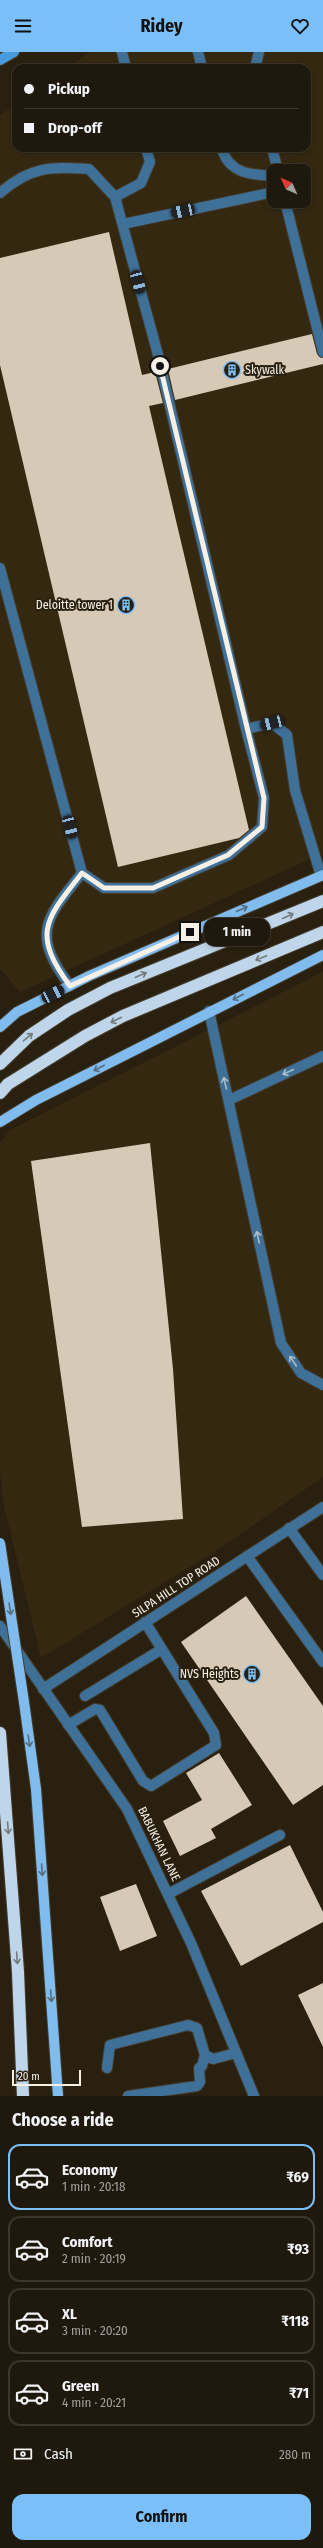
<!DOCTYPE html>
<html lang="en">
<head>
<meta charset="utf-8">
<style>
	body { margin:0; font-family:"Fira Sans Condensed",sans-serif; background:#2c251a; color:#f1f3f6; height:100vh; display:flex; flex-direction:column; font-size:15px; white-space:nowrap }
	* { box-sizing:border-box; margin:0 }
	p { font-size:13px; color:#a1a09d }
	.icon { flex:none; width:22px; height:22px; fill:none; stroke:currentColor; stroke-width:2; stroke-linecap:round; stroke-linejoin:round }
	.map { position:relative; height:2044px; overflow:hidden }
	.panel { display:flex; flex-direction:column; background:#1f180c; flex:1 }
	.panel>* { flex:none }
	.guide { position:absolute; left:12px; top:12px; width:299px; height:88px; border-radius:12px; box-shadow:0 2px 6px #0003,0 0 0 1px #3c372d; display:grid; align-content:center; height:88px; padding:0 12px; background:#1f180c }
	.needle { width:26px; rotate:315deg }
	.fabs { position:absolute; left:267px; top:112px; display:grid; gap:8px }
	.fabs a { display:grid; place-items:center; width:44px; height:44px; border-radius:8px; background:#1f180c; box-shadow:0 2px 6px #0003,0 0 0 1px #3c372d; font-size:20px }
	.scale { position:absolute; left:12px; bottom:10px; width:69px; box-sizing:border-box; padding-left:4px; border:2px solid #f7f0e6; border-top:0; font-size:11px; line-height:14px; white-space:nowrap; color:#f7f0e6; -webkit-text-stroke:3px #292010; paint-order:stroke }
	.end { position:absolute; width:18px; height:18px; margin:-9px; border:5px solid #f7f0e6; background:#111; box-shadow:0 0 0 2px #111 }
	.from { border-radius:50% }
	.bubble { position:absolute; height:28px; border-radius:12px; background:#1f180c; box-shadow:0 2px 6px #0003,0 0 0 1px #3c372d; font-size:13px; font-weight:700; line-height:28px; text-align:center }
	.car { position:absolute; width:12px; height:24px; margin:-12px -6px; border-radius:5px; box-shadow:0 0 3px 1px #0007; background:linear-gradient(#222 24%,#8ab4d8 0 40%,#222 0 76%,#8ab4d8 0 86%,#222 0) }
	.guide b { display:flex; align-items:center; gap:14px; height:38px; font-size:15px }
	.guide b+b { border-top:1px solid #3c372d }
	.guide i { width:10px; height:10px; background:#f1f3f6 }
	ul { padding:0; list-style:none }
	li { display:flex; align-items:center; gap:12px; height:66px; margin:0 8px 6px; padding:0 4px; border:2px solid #3c372d; border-radius:12px }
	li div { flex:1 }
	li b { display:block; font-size:15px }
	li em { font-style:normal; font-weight:700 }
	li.active { border-color:#7abff8 }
	li>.icon { width:36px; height:36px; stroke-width:1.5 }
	h2 { padding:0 12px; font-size:18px; line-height:48px }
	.pay { display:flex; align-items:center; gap:10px; height:44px; padding:0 12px; font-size:15px }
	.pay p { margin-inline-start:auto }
	.cta { display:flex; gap:8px; margin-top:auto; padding:8px 12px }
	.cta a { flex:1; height:46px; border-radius:12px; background:#7abff8; color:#111; font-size:16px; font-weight:700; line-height:46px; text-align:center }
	header { display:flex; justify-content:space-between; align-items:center; height:52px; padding:0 12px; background:#7abff8; color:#111; font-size:18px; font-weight:700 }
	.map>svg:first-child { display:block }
	.built { fill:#342811; fill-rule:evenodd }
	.building { fill:#d6c9b5 }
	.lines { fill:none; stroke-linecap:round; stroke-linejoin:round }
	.service-casing { stroke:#463d2e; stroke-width:12 }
	.minor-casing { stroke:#463d2e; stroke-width:12 }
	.secondary-casing { stroke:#463d2e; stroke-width:12 }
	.primary-casing { stroke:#463d2e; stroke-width:12 }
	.motorway-casing { stroke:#463d2e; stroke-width:14 }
	.service { stroke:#3e7098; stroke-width:10 }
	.minor { stroke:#3e7098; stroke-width:10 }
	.secondary { stroke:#489cdd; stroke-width:10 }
	.primary { stroke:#80bcee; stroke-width:10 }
	.motorway { stroke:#bfd6ea; stroke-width:12 }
	.primary-bridge-casing { stroke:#463d2e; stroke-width:12; stroke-linecap:butt }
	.primary-bridge { stroke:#80bcee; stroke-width:10 }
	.oneway { stroke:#546e7f }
	.oneway2 { stroke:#747b7d }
	.oneway3 { stroke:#adbdc7 }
	.route { stroke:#f7f0e6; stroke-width:5 }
	.labels { text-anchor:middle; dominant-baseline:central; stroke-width:4; stroke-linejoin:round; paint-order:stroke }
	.poi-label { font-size:12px; fill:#f7f0e6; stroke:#292010; text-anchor:end }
	.street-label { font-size:12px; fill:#f7f0e6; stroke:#292010 }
</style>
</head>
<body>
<header><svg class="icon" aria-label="menu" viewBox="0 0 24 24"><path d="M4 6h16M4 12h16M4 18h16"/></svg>Ridey<svg class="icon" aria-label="heart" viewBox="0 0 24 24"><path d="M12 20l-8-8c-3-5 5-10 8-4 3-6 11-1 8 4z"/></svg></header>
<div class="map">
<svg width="323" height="2044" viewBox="0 0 323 2044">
	<rect width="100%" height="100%" fill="#292010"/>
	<path class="built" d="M 90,0 L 323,0 L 323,801 L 20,940 L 0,917 L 0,63 L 16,52 L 16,96 L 307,96 L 307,16 L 67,16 ZM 274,119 L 304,119 L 304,149 L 274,149 Z
		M 323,920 L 323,1425 L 216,1499 L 41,1606 L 3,1450 L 0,1419 L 0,1091 L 10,1078 Z"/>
	<path class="building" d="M 109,180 L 142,323 L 155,320 L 163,351 L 149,354 L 249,778 L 239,786 L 118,815 L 0,313 L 0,206 Z
		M 312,282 L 317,302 L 323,306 L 323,312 L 175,348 L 168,317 Z
		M 150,1091 L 173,1317 L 183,1467 L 82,1475 L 31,1109 Z
		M 246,1544 L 323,1654 L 323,1733 L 293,1753 L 181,1590 Z
		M 219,1701 L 252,1753 L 211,1777 L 216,1786 L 180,1804 L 163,1769 L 202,1748 L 186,1721 Z
		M 290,1793 L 323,1860 L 323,1870 L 241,1914 L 201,1839 Z
		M 136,1832 L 157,1884 L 120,1899 L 100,1845 Z
		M 323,1931 L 323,1995 L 298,1943 Z"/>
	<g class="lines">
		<defs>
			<path id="service" d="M 122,0 L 126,16
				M 198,0 L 202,16
				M 255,16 L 259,0
				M 222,96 C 228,122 253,123 274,124
				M 272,96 L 278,119
				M 0,141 C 31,114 50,115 89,117 L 115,145 L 157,299 L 246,677
				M 115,145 L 141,131 L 150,110 L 146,96
				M 285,149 L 323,300
				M 123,172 L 274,140
				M 0,516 L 82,821 L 104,836 L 153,836 L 229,803 L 262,775 L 264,746 L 246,677 L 272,671 L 287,683 L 295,738 L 321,824
				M 70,934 C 31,882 45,867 82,821
				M 209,959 L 281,1291 L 301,1321 L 323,1333
				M 229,1048 L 323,1004"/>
			<path id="minor" d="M 289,1476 L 323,1523
				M 247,1504 L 323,1610
				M 0,1574 L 127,1757 L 191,1891 L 254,2044
				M 43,1637 L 323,1455
				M 85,1644 L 162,1597
				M 68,1673 L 95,1657 L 100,1658 L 143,1729 L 151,1734 L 216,1693 L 214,1681 L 145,1570
				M 168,1842 L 280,1783
				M 107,2016 L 110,1993 L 188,1973 L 197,1976 L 205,2003 L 213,2007 L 236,2001
				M 128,2044 L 197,2034 L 200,2030 L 199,2016 L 202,2014 L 205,2003"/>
			<path id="secondary" d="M 0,8 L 14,0"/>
			<path id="primary" d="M 0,975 L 17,960 L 89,924 L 323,823
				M 0,1070 L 36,1048 L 323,903
				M 24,1650 L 36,1737 L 58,2044"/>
			<path id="motorway" d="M 0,1012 L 29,984 L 68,958 L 110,936 L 323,849
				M 0,1041 L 8,1032 L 85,984 L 123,964 L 323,880
				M 0,1681 L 18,1920 L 23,2044"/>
		</defs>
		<use href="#service" class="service-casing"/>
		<use href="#minor" class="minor-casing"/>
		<use href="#secondary" class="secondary-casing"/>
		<use href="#primary" class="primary-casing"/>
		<use href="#motorway" class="motorway-casing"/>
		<use href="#service" class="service"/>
		<use href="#minor" class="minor"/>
		<use href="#secondary" class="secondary"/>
		<use href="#primary" class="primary"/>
		<use href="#motorway" class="motorway"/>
		<defs>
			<path id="primary-bridge" d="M 0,1491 L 24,1650"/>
		</defs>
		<use href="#primary-bridge" class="primary-bridge-casing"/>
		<use href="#primary-bridge" class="primary-bridge"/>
	</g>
	<defs><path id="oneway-shaft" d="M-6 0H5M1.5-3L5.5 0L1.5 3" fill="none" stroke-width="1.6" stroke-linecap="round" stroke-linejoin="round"/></defs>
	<g class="oneway">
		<use href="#oneway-shaft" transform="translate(242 857) rotate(-24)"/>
		<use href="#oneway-shaft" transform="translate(238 945) rotate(153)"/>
		<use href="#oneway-shaft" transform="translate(99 1016) rotate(153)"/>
		<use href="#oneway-shaft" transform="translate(10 1557) rotate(81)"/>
		<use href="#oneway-shaft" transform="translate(29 1689) rotate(82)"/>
		<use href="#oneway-shaft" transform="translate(42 1818) rotate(86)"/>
		<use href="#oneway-shaft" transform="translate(51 1944) rotate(86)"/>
	</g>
	<g class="oneway2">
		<use href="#oneway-shaft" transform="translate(288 864) rotate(-24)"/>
		<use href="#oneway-shaft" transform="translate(261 906) rotate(158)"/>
		<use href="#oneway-shaft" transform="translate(141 923) rotate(-23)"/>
		<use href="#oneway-shaft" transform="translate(116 968) rotate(153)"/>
		<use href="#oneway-shaft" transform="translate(28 985) rotate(-40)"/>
		<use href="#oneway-shaft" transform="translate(8 1776) rotate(86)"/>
		<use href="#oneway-shaft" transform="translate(17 1906) rotate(86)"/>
	</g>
	<g class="oneway3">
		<use href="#oneway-shaft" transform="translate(288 1020) rotate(155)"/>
		<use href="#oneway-shaft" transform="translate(225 1031) rotate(-103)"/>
		<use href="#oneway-shaft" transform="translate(258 1185) rotate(-102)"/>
		<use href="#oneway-shaft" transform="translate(293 1309) rotate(-124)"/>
	</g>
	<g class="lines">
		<path class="route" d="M 160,314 L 264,746 L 262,775 L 228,803 L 153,836 L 104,836 L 82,821 C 46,867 31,881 70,934 L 190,880"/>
	</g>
	<defs>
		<symbol id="building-ring" viewBox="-11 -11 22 22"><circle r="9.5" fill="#292010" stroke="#7abff8" stroke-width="1.5"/><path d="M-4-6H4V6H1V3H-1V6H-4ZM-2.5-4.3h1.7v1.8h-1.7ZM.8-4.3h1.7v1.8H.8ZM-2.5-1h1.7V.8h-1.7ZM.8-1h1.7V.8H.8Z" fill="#7abff8"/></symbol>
	</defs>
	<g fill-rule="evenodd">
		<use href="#building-ring" x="222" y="308" width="20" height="20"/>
		<use href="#building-ring" x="116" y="543" width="20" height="20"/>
		<use href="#building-ring" x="242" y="1612" width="20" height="20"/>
	</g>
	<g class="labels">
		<g class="poi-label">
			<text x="245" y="318" text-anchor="start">Skywalk</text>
			<text x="113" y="553">Deloitte tower 1</text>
			<text x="239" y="1622">NVS Heights</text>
		</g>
		<g class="street-label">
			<text transform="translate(176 1535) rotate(-33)">SILPA HILL TOP ROAD</text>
			<text transform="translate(159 1792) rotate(64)">BABUKHAN LANE</text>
		</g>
	</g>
</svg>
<div class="fabs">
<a><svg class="needle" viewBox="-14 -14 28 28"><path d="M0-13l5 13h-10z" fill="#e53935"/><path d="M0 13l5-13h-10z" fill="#a1a09d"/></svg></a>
</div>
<div class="scale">20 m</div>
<i class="end from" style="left:160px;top:314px"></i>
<i class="end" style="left:190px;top:880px"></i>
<div class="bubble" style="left:204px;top:866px;width:66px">1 min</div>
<i class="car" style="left:183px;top:159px;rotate:258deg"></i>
<i class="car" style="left:138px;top:230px;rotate:165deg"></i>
<i class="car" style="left:272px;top:671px;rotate:256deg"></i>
<i class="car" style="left:70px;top:775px;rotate:165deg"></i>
<i class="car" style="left:53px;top:942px;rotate:64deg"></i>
<div class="guide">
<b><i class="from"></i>Pickup</b>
<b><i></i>Drop-off</b>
</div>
</div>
<section class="panel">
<h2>Choose a ride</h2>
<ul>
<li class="active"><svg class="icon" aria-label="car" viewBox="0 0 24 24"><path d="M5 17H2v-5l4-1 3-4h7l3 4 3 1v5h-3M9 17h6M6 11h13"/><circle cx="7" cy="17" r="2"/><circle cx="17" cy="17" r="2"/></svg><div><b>Economy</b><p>1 min · 20:18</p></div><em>₹69</em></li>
<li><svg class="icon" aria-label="car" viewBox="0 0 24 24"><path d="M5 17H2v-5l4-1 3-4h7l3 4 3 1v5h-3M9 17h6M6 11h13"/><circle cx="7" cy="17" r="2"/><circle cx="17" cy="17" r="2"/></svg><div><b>Comfort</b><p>2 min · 20:19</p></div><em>₹93</em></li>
<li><svg class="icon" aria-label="car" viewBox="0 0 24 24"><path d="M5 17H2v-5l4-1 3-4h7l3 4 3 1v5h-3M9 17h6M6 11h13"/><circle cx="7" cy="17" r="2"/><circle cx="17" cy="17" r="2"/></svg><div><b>XL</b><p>3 min · 20:20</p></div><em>₹118</em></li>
<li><svg class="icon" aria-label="car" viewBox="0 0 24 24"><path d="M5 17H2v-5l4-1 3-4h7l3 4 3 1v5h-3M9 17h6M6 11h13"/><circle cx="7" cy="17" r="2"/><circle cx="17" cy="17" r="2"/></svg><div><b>Green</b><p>4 min · 20:21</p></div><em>₹71</em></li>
</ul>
<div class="pay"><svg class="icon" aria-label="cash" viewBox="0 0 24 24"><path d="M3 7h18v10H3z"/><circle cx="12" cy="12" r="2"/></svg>Cash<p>280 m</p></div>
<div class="cta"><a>Confirm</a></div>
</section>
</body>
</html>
